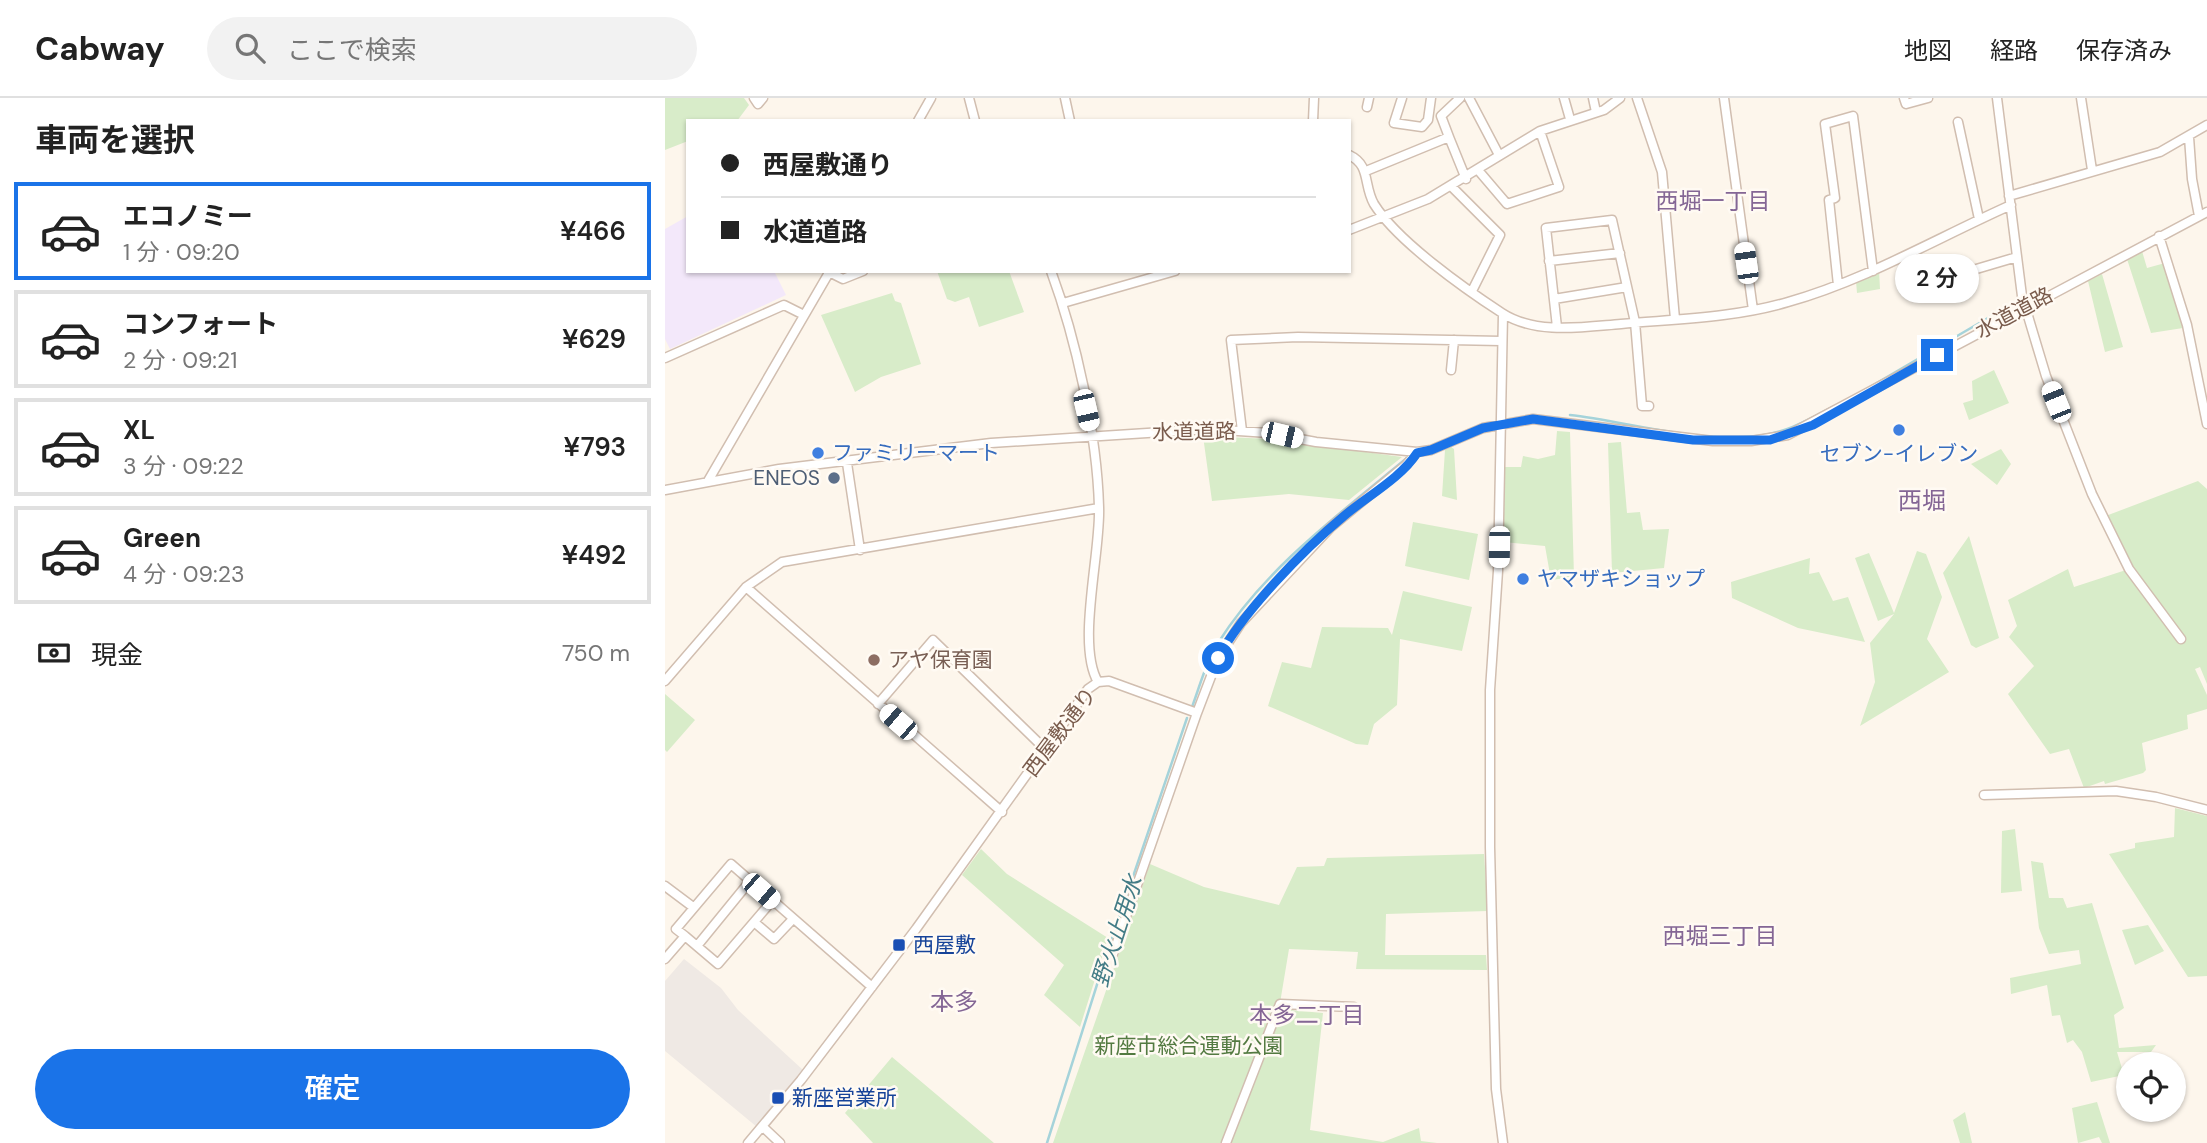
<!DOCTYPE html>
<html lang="ja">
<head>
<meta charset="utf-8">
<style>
	body { margin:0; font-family:"DM Sans","Noto Sans JP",sans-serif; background:#f2f2f2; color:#222; height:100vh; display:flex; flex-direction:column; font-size:26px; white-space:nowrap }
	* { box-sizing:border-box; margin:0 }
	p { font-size:23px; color:#767676 }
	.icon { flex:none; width:38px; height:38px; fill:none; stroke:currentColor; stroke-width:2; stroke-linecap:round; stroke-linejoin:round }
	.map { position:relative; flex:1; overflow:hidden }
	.details { display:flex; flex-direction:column; background:#fff; width:665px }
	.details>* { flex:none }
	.guide { position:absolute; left:21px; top:21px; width:665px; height:154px; border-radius:0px; box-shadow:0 2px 5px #0004; display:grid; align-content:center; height:154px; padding:0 35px; background:#fff }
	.controls { position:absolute; left:1451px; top:954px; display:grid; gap:14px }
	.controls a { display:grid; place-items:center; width:70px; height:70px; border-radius:50%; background:#fff; box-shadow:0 2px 5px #0004; font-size:35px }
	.end { position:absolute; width:32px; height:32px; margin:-16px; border:9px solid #1a73e8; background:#fff; box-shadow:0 0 0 4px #fff }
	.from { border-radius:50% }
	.bubble { position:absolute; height:49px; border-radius:24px; background:#fff; box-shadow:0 2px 5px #0004; font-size:23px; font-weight:600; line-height:49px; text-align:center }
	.car { position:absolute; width:21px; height:42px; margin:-21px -10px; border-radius:9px; box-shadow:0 0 5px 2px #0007; background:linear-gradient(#fff 24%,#345 0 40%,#fff 0 76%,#345 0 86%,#fff 0) }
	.guide b { display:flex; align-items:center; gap:24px; height:66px; font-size:26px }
	.guide b+b { border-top:2px solid #e0e0e0 }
	.guide i { width:18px; height:18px; background:#222 }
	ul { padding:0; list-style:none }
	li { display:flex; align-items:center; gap:21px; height:98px; margin:0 14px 10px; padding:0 21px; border:4px solid #e0e0e0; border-radius:0px }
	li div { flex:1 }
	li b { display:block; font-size:26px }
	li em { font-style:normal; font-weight:600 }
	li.active { border-color:#1a73e8 }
	li>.icon { width:63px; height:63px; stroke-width:1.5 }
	h2 { padding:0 35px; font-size:32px; line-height:84px }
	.pay { display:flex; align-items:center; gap:18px; height:77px; padding:0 35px; font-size:26px }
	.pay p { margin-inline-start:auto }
	.button { display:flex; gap:14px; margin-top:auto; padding:14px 35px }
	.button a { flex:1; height:80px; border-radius:42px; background:#1a73e8; color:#fff; font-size:28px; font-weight:600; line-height:80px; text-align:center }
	header { display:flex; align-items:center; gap:42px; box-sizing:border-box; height:98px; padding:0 35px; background:#fff; border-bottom:2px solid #e0e0e0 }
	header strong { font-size:33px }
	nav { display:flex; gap:38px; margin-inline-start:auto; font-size:24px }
	.search { width:490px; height:63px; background:#f2f2f2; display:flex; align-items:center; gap:18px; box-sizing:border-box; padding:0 24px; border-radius:38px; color:#767676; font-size:26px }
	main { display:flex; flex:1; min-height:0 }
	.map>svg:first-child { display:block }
	.industrial { fill:#efe9e4 }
	.education { fill:#f3e8fa }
	.green { fill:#d8ecc9 }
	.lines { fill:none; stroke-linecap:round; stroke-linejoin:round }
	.stream { stroke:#a5d3da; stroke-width:2.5 }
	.minor-casing { stroke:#d1beb0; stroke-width:11 }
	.minor { stroke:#fff; stroke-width:8 }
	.route { stroke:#1a73e8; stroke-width:9 }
	.shop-dot { fill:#3f7fe0; stroke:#fffaf3; stroke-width:2.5 }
	.service-dot { fill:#5c6f8a; stroke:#fffaf3; stroke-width:2.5 }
	.education-dot { fill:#8d6e63; stroke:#fffaf3; stroke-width:2.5 }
	.transit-dot { fill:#1a4fb4; stroke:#fffaf3; stroke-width:2.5 }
	.labels { text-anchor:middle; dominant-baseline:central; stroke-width:5; stroke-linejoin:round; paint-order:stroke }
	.street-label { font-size:21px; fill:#7a5c4d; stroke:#fffaf3 }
	.shop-label { font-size:21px; fill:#366cbe; stroke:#fffaf3; text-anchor:start }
	.service-label { font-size:21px; fill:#4e5e75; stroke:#fffaf3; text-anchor:end }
	.education-label { font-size:21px; fill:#785e54; stroke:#fffaf3; text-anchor:start }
	.transit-label { font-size:21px; fill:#164399; stroke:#fffaf3; text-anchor:start }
	.park-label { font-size:21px; fill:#537a41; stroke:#fffaf3 }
	.neighbourhood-label { font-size:23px; fill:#846695; stroke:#fffaf3 }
	.water-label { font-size:23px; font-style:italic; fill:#437c86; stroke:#fffaf3 }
	.quarter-label { font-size:24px; fill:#846695; stroke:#fffaf3 }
</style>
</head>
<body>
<header>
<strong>Cabway</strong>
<div class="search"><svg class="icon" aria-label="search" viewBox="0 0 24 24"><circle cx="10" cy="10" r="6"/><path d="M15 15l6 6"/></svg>ここで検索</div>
<nav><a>地図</a><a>経路</a><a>保存済み</a></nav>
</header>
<main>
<section class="details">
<h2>車両を選択</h2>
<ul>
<li class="active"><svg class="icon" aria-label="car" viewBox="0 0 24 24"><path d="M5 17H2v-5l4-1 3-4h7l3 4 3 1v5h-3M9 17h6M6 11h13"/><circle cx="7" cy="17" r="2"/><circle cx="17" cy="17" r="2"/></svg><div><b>エコノミー</b><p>1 分 · 09:20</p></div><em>¥466</em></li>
<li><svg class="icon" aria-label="car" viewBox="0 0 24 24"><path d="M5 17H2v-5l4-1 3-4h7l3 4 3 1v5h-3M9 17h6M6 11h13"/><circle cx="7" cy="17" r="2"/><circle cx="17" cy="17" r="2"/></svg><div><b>コンフォート</b><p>2 分 · 09:21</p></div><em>¥629</em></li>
<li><svg class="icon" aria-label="car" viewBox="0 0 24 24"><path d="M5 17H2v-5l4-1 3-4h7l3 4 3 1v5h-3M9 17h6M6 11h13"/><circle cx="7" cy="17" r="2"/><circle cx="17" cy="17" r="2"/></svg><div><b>XL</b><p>3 分 · 09:22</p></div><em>¥793</em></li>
<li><svg class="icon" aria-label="car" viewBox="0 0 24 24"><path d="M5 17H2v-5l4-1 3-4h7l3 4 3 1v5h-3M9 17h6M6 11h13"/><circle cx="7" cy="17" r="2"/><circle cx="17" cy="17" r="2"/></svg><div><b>Green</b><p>4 分 · 09:23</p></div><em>¥492</em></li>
</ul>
<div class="pay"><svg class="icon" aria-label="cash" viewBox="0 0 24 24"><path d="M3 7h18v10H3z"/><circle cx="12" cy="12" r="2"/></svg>現金<p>750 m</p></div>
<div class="button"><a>確定</a></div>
</section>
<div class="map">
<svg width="1542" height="1045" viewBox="0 0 1542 1045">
	<rect width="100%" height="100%" fill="#fdf6ec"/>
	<path class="industrial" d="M 19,861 L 56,890 L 73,912 L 138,972 L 92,1029 L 0,953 L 0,883 Z"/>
	<path class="education" d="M 23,118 L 23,173 L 109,173 L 121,197 L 5,251 L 0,241 L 0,131 Z"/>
	<path class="green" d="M 0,0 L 79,0 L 84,7 L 72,23 L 23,23 L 23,43 L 0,52 Z
		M 1477,153 L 1482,170 L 1500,165 L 1518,230 L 1486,235 L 1462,161 Z
		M 1214,172 L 1215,191 L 1192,195 L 1191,183 Z
		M 272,173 L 344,173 L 359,214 L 314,229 L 304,199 L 290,204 L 282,201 Z
		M 1437,176 L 1458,249 L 1440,254 L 1423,183 Z
		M 227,195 L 230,203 L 236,205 L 256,266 L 216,279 L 190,294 L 156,217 Z
		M 1329,272 L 1344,305 L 1304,322 L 1298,305 L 1308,302 L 1307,283 Z
		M 892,333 L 905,334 L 909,479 L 886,482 L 880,448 L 839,444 L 839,369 L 856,369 L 858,358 L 873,361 L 890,357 Z
		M 538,338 L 606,341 L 737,359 L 684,402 L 624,396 L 547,403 Z
		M 956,344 L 962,415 L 975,414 L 978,432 L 1004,431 L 999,470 L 947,475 L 943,345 Z
		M 786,349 L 789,351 L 792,402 L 777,398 L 780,352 Z
		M 1336,351 L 1346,366 L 1332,387 L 1306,366 Z
		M 1533,383 L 1542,391 L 1542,586 L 1535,569 L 1530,571 L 1542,597 L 1542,611 L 1522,617 L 1523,631 L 1477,645 L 1481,672 L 1478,675 L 1440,686 L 1439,683 L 1419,690 L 1404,651 L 1385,656 L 1343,596 L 1369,568 L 1344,539 L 1352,528 L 1343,502 L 1403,471 L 1409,489 L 1464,471 L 1438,419 Z
		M 748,424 L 813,436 L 804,482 L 740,468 Z
		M 1304,438 L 1334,540 L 1311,550 L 1306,547 L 1278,475 Z
		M 1252,453 L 1261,456 L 1277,499 L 1262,541 L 1284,574 L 1195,628 L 1210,584 L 1205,545 L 1229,516 L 1213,523 L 1190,460 L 1204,455 L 1229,515 Z
		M 1145,460 L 1144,476 L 1154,474 L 1168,503 L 1183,499 L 1200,544 L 1133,530 L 1067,500 L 1066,484 Z
		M 738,493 L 807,509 L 797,553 L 735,541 L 732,607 L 709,626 L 703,647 L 691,646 L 603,608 L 617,564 L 646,570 L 657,529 L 723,530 L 727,537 Z
		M 0,596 L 30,622 L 2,654 L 0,652 Z
		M 1510,710 L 1542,718 L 1542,878 L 1523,879 L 1444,756 L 1470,750 L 1470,745 L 1509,739 Z
		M 1350,731 L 1357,793 L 1336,795 L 1337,733 Z
		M 316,751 L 342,776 L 443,840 L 415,929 L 379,897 L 399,867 L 297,777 Z
		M 819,756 L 823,813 L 721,816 L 720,857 L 821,857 L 822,872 L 691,871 L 693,854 L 624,851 L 614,911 L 658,915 L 645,1032 L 718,1044 L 754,1030 L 756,1043 L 772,1045 L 388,1045 L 485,766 L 539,789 L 614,807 L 632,769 L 659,768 L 662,760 Z
		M 1366,763 L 1378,765 L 1384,800 L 1398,800 L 1402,810 L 1427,805 L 1459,910 L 1449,917 L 1454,950 L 1491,947 L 1486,954 L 1452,954 L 1459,977 L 1426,984 L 1417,954 L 1408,942 L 1402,945 L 1395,917 L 1387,918 L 1382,887 L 1346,896 L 1345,880 L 1416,866 L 1414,852 L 1384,856 L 1374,830 Z
		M 1483,827 L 1499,853 L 1470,867 L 1457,832 Z
		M 227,959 L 329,1045 L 208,1045 L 180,1015 Z
		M 1432,1004 L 1445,1045 L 1437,1045 L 1434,1039 L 1413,1045 L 1407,1010 Z
		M 1300,1014 L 1307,1045 L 1295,1045 L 1288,1022 Z"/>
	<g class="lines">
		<path class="stream" d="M 1198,293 L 1352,203
			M 905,317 C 968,324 1054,352 1116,333 C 1134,328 1153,316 1170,308
			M 527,609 C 535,588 541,563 553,545 C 600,470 677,414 743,359
			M 382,1045 L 442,855 L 522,620"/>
		<defs>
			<path id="minor" d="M 89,0 L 93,6 L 98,0
				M 304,0 L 310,23
				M 400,0 L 405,23
				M 737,0 L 729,25 L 757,29 L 763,22 L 766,0
				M 804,0 L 834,57
				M 899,0 L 905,21
				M 928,0 L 931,14
				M 972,0 L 997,74 L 1010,221
				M 1059,0 L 1088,212
				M 1239,0 L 1241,6 L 1263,0
				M 1332,0 L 1357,198 L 1381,278 L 1427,396 L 1464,471 L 1516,541
				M 1416,0 L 1427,72
				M 702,9 L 704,0
				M 253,23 L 266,0
				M 648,23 L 649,0
				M 1293,24 L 1314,121
				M 784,39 L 776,18 L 795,0
				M 1524,39 L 1527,81 L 1534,118
				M 684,57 C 706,67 698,87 709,106 C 732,143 800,191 837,215 C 871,237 918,229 956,226 C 1011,221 1069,220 1123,204 C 1201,182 1272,140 1346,107
				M 813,72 L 842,106 L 894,89 L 875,33
				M 701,73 L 784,39 L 801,81
				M 787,89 L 835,137 L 807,193
				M 1344,98 L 1495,54 L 1542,27
				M 684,132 L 763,101 L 875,33 L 939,12 L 955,0
				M 1494,138 L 1522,227 L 1542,326
				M 884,163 L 955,155
				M 386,173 C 411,241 432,336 434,409 C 436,454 411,547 433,584
				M 164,174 L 178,181 L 198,173
				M 1291,177 L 1352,159
				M 1173,187 L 1164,102 L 1170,100 L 1160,26 L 1188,18 L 1208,173
				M 889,201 L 962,189
				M 398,205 L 510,173
				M 892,229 L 881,130 L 947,122 L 970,224 L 977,308 L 984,308
				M 0,260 L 119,207 L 139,217
				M 786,272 L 789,242
				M 577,333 L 566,242 L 633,239 L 836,243
				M 182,365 L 195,452
				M 43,383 L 165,173
				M 0,392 L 114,371 L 326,345 L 544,331 L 603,335 L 651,344 L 752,354 L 766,352 L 818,330 L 868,321 L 1048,343 L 1086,343 L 1123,337 L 1542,114
				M 81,489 L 337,714
				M 0,583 L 81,489 L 117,464 L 434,410
				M 213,606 L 268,542 L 380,651
				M 1319,697 L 1451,693 L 1491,699 L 1542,712
				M 0,788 L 28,809
				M 89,824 L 109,841 L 128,821
				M 20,838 L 53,866 L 107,803
				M 32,848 L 85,783
				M 448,856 L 532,615
				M 0,861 L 20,838 L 11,831 L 66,766 L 207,889
				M 98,1029 L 115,1045
				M 83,1045 L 136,982 L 251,831 L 423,591 L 433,584 L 444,583 L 532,615 L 553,560 L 576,525 L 666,429 L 741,367 L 752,354
				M 561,1045 L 615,906 L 689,909
				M 838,1045 L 831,991 L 825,749 L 825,592 L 833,473 L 838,216"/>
		</defs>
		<use href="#minor" class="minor-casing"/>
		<use href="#minor" class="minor"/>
	</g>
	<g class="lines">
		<path class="route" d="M 553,560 C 578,514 638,452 679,418 C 701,399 736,380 752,355 L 766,352 L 818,330 L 868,321 L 1028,342 L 1105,342 L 1148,327 L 1272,257"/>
	</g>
	<g class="shop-dot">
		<circle cx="1234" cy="332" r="7"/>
		<circle cx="153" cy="355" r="7"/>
		<circle cx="858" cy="481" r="7"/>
	</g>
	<circle class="service-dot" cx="169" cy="380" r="7"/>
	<circle class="education-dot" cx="209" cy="562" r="7"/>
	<g class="transit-dot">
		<rect x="227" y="840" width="14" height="14" rx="3.5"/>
		<rect x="106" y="993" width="14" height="14" rx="3.5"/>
	</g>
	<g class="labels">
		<g class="street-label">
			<text transform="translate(1349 215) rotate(-28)">水道道路</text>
			<text transform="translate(529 334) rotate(-1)">水道道路</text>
			<text transform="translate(395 634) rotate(-53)">西屋敷通り</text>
		</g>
		<g class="shop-label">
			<text x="167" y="355">ファミリーマート</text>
			<text x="1234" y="356" text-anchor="middle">セブン-イレブン</text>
			<text x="872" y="481">ヤマザキショップ</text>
		</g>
		<g class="service-label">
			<text x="155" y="380">ENEOS</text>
		</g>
		<g class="education-label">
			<text x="223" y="562">アヤ保育園</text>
		</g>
		<g class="transit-label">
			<text x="248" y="847">西屋敷</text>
			<text x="127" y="1000">新座営業所</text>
		</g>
		<g class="park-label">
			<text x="524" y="948">新座市総合運動公園</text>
		</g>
		<g class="neighbourhood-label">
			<text x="1048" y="103">西堀一丁目</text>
			<text x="1055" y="838">西堀三丁目</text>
			<text x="642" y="917">本多二丁目</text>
		</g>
		<g class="water-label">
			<text transform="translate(452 833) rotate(-72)">野火止用水</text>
		</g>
		<g class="quarter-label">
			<text x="1257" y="402">西堀</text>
			<text x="289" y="903">本多</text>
		</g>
	</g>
</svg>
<div class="controls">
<a><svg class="icon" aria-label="locate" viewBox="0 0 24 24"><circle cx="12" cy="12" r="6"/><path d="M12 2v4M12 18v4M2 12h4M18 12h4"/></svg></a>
</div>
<i class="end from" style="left:553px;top:560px"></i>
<i class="end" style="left:1272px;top:257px"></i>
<div class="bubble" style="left:1230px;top:156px;width:84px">2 分</div>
<i class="car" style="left:1081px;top:165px;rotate:352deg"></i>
<i class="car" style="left:1391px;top:304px;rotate:338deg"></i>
<i class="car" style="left:421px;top:312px;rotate:167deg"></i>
<i class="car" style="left:617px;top:337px;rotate:103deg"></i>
<i class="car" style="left:834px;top:449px;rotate:181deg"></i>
<i class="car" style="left:233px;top:624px;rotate:311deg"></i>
<i class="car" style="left:96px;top:793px;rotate:131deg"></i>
<div class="guide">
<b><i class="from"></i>西屋敷通り</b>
<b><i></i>水道道路</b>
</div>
</div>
</main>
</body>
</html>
